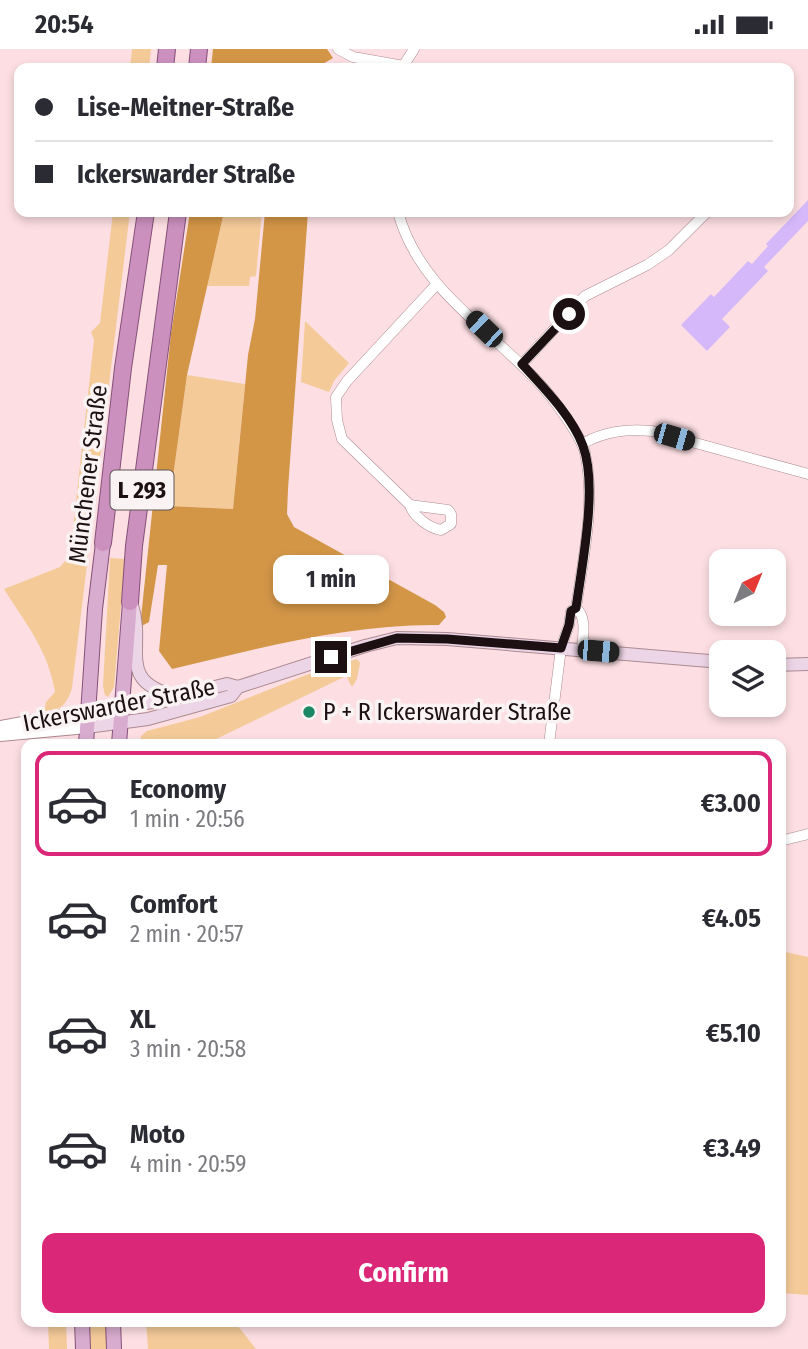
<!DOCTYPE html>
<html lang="en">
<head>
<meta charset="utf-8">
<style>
	body { margin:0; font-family:"Fira Sans Condensed",sans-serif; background:#f2f2f3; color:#2b2b33; height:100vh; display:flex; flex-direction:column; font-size:26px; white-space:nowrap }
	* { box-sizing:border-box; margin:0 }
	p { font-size:23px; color:#7c7c81 }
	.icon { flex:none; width:38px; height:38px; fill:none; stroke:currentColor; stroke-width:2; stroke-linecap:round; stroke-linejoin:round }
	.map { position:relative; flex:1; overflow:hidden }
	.panel { position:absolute; left:21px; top:690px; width:765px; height:588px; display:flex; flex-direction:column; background:#fff; border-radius:14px; box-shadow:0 4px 10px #0003 }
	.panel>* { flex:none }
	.hud { position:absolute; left:14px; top:14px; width:780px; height:154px; border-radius:14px; box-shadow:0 4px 10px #0003; display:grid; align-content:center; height:154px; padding:0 21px; background:#fff }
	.needle { width:46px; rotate:43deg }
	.controls { position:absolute; left:709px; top:500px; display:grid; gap:14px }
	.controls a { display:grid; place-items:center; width:77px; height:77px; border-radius:14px; background:#fff; box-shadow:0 4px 10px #0003; font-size:35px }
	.end { position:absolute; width:32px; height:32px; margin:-16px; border:9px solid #1c1012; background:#fff; box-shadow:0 0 0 4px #fff }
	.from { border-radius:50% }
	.bubble { position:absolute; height:49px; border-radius:14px; background:#fff; box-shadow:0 4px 10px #0003; font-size:23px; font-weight:700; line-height:49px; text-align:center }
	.car { position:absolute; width:21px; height:42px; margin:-21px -10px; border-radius:9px; box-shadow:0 0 5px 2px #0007; background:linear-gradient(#222 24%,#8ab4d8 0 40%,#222 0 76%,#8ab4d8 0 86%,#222 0) }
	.hud b { display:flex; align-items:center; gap:24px; height:66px; font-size:26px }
	.hud b+b { border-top:2px solid #e1e1e2 }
	.hud i { width:18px; height:18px; background:#2b2b33 }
	ul { padding:12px 0 0; list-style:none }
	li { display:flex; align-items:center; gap:21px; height:105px; margin:0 14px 10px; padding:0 7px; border:4px solid transparent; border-radius:14px }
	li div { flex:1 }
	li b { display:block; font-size:26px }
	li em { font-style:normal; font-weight:700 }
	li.active { border-color:#db2777 }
	li>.icon { width:63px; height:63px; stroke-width:1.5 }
	.button { display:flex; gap:14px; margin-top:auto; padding:14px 21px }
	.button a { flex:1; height:80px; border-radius:14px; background:#db2777; color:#fff; font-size:28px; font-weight:700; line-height:80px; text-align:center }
	.status { display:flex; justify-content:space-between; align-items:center; height:49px; padding:0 35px; background:#fff; direction:ltr }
	.status svg { height:19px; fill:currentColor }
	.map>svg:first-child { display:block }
	.green { fill:#f4ca99 }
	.forest { fill:#d39647 }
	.water { fill:#d4b8fa }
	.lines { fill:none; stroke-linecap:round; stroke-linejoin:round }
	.minor-casing { stroke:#ad8b90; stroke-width:11 }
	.tertiary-casing { stroke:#ad8b90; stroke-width:14 }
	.secondary-casing { stroke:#ad8b90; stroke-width:14 }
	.primary-casing { stroke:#855177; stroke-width:16 }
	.trunk-casing { stroke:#855177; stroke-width:18 }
	.minor { stroke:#fff; stroke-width:10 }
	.tertiary { stroke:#fff; stroke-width:12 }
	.secondary { stroke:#ecd5e6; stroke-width:12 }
	.primary { stroke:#d8acce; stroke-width:14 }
	.trunk { stroke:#cb90be; stroke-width:16 }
	.route { stroke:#1c1012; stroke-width:9 }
	.poi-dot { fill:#1b8765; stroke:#faf3f4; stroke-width:2.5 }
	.labels { text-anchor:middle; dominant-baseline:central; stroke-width:7; stroke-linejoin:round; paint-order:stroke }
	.shield { fill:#faf3f4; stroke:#5f5456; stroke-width:2 }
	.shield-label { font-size:23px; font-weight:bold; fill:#1c1012 }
	.street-label { font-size:24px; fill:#1c1012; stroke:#faf3f4 }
	.poi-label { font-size:24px; fill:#1c1012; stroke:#faf3f4; text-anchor:start }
</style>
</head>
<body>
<div class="status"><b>20:54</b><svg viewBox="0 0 49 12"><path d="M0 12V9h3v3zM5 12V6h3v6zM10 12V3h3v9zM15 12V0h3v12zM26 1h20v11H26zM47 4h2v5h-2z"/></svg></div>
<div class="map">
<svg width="808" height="1300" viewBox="0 0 808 1300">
	<rect width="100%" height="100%" fill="#fddfe3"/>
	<path class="green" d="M 132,0 L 151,0 L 149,19 L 130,19 Z
		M 113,163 L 130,163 L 72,639 C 67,656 60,661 44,665 L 46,653 L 55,643 C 48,601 26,575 4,540 L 60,518 L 70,506 L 94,291 L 91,283 L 100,274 Z
		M 224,163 L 262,163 L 256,227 L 250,228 L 249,237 L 207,237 Z
		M 305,272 L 349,314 L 334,332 L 329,343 L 301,333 Z
		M 187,326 L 245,335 L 233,460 L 169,457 Z
		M 110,509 L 125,510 L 114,638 L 108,648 L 105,646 L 103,637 Z
		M 357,610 L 360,614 L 357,630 L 352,638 L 346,627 L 206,695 L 140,695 L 141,687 L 147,682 L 200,668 L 306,626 Z
		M 781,902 L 808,908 L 808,1246 L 781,1244 Z
		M 48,1272 L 66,1272 L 67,1300 L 49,1300 Z
		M 89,1272 L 106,1272 L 107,1300 L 90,1300 Z
		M 146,1272 L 234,1272 L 256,1300 L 148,1300 Z"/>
	<path class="forest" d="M 213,0 L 327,0 L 333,9 L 316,19 L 211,19 Z
		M 190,163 L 224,163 L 187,326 L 169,457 L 233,460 L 248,306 L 255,270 L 265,163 L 308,163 L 288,440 L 287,465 L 294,478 L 435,556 L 444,563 L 446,568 L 439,576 C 348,575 260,599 172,620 L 159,602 L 167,516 L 158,516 L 149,573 L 140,578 L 171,285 Z"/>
	<path class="water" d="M 808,151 L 808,172 L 764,218 L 768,222 L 722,270 L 730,278 L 707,302 L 681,276 L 711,245 L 714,248 L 748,212 L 752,215 L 768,197 L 766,195 Z"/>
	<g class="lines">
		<defs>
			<path id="minor" d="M 338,0 L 353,8 L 404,17
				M 402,19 L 414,0
				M 398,163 C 422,253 517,293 565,367 C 573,379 582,391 585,404 C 596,454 583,509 576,559 L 571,562 L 569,576 L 561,599 L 549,695
				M 522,315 L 585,247 L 647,216 L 669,201 L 707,163
				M 582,395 C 605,382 626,380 652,382 L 808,425
				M 410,456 L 448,461 L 451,465 L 451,475 L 441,481 C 429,479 413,467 410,456 L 342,390 L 337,371 L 336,348 L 347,332 L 436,236
				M 576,559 C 587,568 583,587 582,601
				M 780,792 L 808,785"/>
			<path id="tertiary" d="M 0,678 L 88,662
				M 0,686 L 87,678"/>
			<path id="secondary" d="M 132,556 C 146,600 115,632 176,647
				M 774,616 L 808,615
				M 88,662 L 153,653 L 227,635 L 238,638 L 365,597 L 397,589 L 447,590 L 721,613
				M 87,678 L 148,670 L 231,647 L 238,638"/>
			<path id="primary" d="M 86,695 L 95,560 L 103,494
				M 119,695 L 130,553
				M 82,1272 L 83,1300
				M 113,1272 L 114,1300"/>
			<path id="trunk" d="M 165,19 L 167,0
				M 197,19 L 199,0
				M 103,494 L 123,319 L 146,163
				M 130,553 L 134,497 L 178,163"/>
		</defs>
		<use href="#minor" class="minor-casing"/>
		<use href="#tertiary" class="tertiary-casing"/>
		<use href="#secondary" class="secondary-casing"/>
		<use href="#primary" class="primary-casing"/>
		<use href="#trunk" class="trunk-casing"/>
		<use href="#minor" class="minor"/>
		<use href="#tertiary" class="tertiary"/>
		<use href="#secondary" class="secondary"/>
		<use href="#primary" class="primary"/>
		<use href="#trunk" class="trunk"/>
	</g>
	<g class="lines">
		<path class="route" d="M 331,608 L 397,589 L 447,590 L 561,599 L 569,576 L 571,562 L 576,559 C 582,515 598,438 583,397 C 572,367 544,339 522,315 L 569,265"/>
	</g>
	<circle class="poi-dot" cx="309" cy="663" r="7"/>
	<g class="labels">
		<rect class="shield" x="110.5" y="421.5" width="63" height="39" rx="5"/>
		<g class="shield-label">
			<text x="142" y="441">L 293</text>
		</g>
		<g class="street-label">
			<text transform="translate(88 425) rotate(-83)">Münchener Straße</text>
			<text transform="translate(119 656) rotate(-11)">Ickerswarder Straße</text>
		</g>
		<g class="poi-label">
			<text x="323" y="663">P + R Ickerswarder Straße</text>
		</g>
	</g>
</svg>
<div class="controls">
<a><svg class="needle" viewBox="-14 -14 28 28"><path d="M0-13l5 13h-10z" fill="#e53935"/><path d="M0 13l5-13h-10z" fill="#7c7c81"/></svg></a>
<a><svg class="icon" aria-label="layers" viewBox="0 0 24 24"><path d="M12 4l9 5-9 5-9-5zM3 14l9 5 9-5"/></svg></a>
</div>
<i class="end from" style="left:569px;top:265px"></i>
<i class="end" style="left:331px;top:608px"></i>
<div class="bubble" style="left:273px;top:506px;width:116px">1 min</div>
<i class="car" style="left:484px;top:280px;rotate:314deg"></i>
<i class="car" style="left:674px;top:388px;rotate:106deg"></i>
<i class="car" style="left:598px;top:602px;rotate:95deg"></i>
<div class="hud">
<b><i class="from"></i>Lise-Meitner-Straße</b>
<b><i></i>Ickerswarder Straße</b>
</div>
<section class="panel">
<ul>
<li class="active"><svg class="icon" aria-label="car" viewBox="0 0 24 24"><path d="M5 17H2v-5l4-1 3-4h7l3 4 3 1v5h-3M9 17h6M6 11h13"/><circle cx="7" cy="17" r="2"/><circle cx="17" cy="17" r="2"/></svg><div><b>Economy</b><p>1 min · 20:56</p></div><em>€3.00</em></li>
<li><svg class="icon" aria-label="car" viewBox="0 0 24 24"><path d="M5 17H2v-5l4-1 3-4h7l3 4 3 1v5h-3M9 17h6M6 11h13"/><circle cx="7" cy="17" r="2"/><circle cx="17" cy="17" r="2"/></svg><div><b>Comfort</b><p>2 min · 20:57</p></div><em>€4.05</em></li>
<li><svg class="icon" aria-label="car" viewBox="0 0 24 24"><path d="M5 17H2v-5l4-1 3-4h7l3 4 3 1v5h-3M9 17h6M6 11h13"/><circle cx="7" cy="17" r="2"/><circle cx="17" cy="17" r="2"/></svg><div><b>XL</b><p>3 min · 20:58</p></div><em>€5.10</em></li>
<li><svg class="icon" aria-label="car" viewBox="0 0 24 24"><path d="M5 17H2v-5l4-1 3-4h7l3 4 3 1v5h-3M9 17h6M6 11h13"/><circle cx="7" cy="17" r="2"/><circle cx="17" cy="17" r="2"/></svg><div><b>Moto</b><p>4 min · 20:59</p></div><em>€3.49</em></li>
</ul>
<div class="button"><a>Confirm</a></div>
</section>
</div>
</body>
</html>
